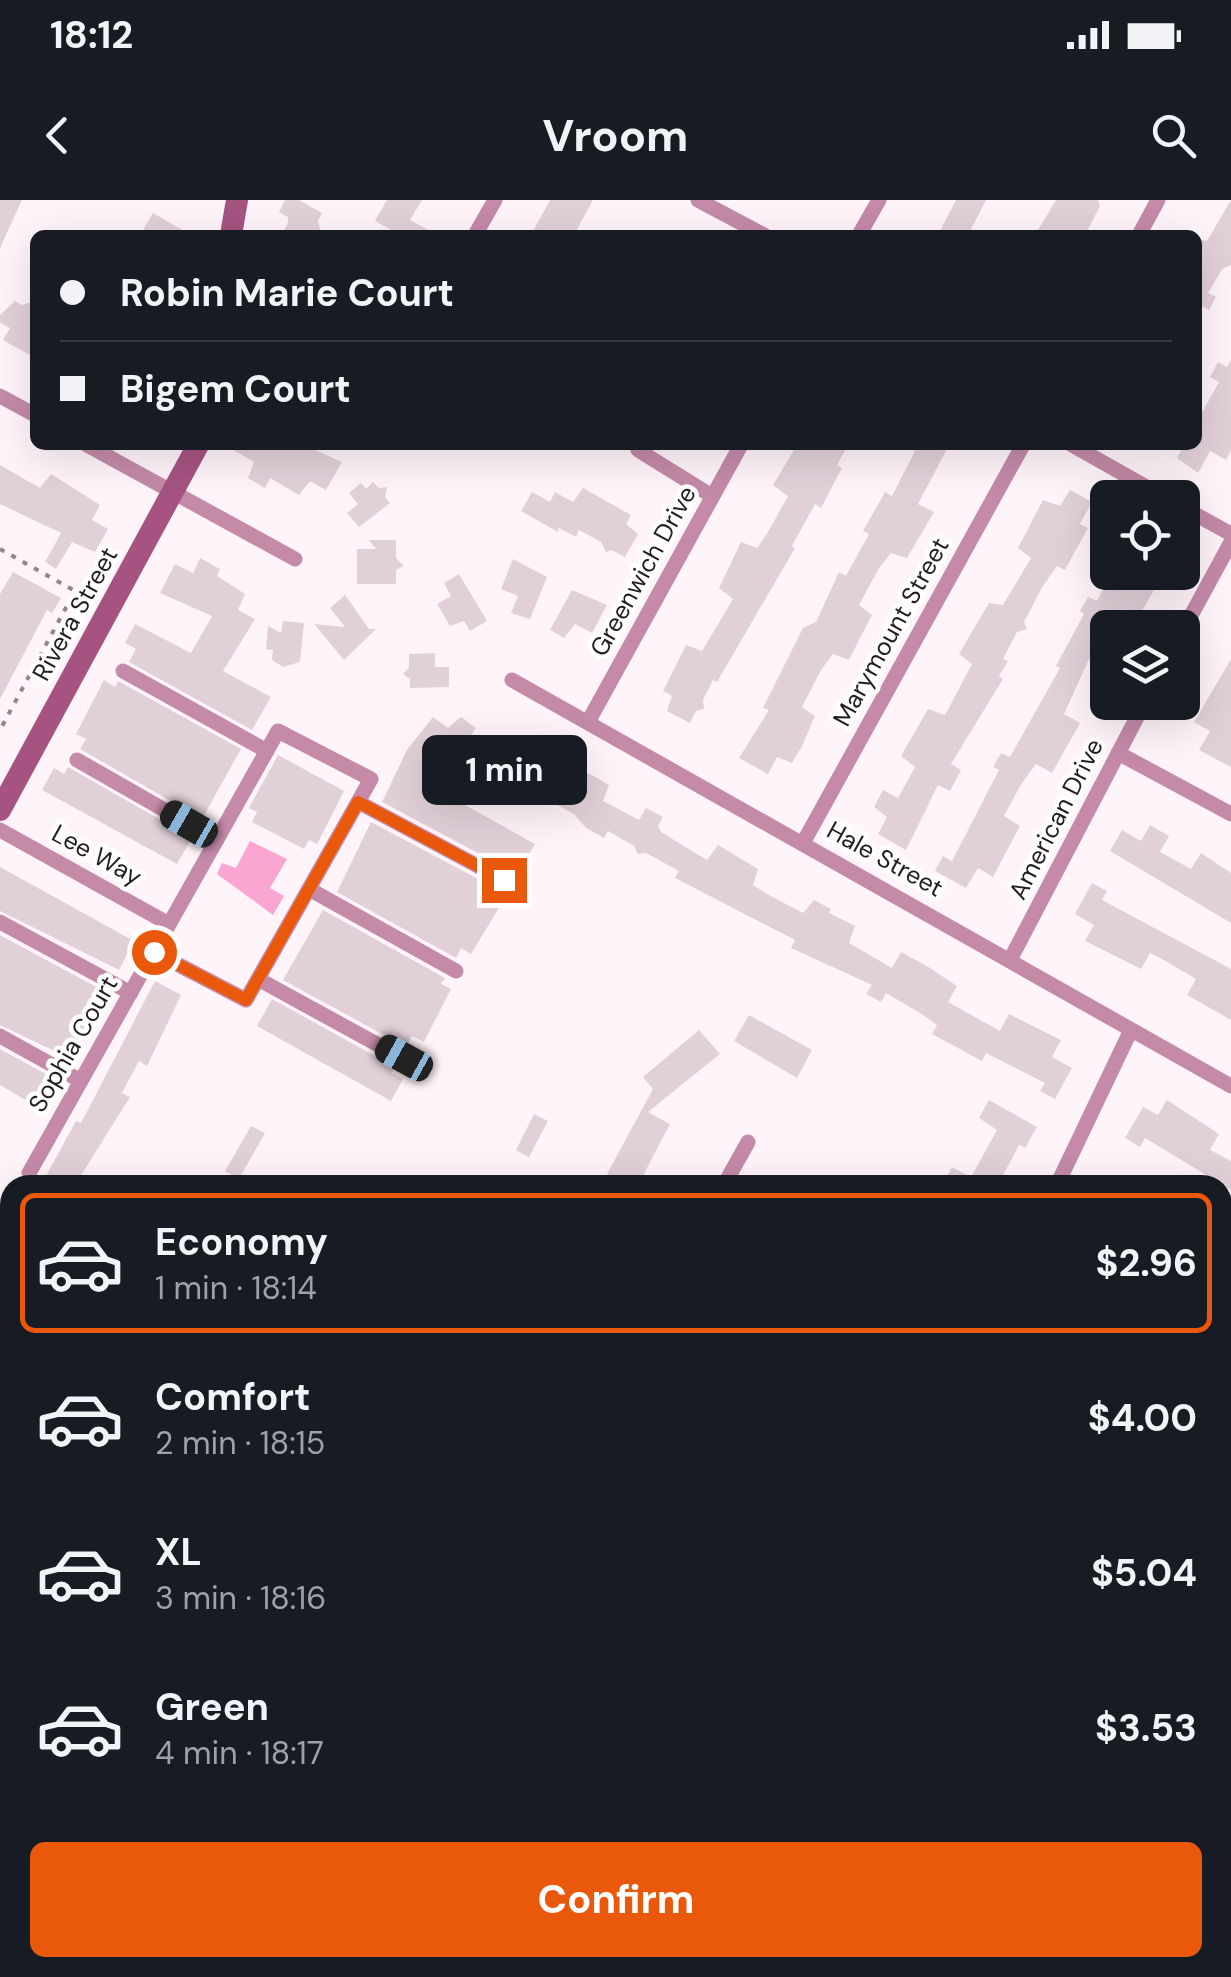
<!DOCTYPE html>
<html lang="en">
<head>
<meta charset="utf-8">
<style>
	body { margin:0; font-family:"DM Sans",sans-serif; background:#20242c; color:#f1f3f6; height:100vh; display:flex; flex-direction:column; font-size:38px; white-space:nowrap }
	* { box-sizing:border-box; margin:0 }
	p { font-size:32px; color:#9ea1a6 }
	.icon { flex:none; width:55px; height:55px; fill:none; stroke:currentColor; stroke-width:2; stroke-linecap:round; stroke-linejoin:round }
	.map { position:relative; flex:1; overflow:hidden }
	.panel { position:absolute; left:0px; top:975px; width:1232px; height:802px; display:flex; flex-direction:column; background:#171b24; border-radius:30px 30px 0 0; box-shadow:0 10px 40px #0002 }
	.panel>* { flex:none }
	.top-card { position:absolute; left:30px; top:30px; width:1172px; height:220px; border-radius:15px; box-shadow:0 10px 40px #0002; display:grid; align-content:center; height:220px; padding:0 30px; background:#171b24 }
	.tools { position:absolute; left:1090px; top:280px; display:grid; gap:20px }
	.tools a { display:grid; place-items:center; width:110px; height:110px; border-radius:15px; background:#171b24; box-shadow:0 10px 40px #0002; font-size:50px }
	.end { position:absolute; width:45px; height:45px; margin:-22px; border:12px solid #ea580c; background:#fff; box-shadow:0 0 0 5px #fff }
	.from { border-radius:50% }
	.bubble { position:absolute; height:70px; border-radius:15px; background:#171b24; box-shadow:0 10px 40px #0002; font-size:32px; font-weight:700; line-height:70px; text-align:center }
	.car { position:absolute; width:30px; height:60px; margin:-30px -15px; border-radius:12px; box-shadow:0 0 8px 2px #0007; background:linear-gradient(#222 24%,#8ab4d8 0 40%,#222 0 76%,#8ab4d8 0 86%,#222 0) }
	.top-card b { display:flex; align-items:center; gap:35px; height:95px; font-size:38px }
	.top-card b+b { border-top:2px solid #363941 }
	.top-card i { width:25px; height:25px; background:#f1f3f6 }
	ul { padding:18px 0 0; list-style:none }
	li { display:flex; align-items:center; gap:30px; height:140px; margin:0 20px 15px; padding:0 10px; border:5px solid transparent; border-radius:15px }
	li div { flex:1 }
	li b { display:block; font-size:38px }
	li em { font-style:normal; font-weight:700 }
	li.on { border-color:#ea580c }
	li>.icon { width:90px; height:90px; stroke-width:1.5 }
	.primary-button { display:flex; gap:20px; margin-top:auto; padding:20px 30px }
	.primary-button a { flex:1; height:115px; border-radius:15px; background:#ea580c; color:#fff; font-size:40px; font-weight:700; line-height:115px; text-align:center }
	.status { display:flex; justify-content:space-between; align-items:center; height:70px; padding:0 50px; background:#171b24; direction:ltr }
	.status svg { height:28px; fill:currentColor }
	header { display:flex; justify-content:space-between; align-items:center; height:130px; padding:0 30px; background:#171b24; font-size:45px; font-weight:700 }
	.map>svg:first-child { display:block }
	.green { fill:#faa6d3 }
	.building { fill:#e2d0d9 }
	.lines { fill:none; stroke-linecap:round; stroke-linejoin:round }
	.path { stroke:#90878b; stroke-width:4; stroke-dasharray:5 8; stroke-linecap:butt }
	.lane { stroke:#c48aa8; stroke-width:8 }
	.street { stroke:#c48aa8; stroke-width:15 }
	.secondary { stroke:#a65382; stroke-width:22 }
	.route { stroke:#ea580c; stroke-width:12 }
	.labels { text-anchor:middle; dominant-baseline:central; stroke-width:9; stroke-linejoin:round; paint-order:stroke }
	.street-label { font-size:25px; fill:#231c20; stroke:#fff }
</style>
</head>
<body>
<div class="status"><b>18:12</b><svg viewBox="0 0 49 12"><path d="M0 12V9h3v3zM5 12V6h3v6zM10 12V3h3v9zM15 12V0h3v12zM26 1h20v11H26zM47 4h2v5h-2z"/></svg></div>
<header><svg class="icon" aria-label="back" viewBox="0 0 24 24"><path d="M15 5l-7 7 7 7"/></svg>Vroom<svg class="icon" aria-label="search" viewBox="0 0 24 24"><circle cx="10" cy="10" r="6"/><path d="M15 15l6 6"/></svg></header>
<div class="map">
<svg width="1231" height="1777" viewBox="0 0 1231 1777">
	<rect width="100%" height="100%" fill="#fff4f9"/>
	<path class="green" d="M 250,641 L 287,659 L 270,688 L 284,696 L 273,715 L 217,674 L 222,663 L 236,668 Z"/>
	<path class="building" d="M 0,0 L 22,0 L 0,48 Z
		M 285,0 L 299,0 L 322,13 L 318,21 L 321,32 L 281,35 L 288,23 L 288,17 L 279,12 Z
		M 387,0 L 422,0 L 410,20 L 438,35 L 400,35 L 375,21 Z
		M 550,0 L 593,0 L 574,35 L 531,35 Z
		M 956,0 L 986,0 L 968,35 L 938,35 Z
		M 1056,0 L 1098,0 L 1100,6 L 1085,35 L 1035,35 Z
		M 1231,0 L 1231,65 L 1222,69 L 1208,93 L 1216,97 L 1209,110 L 1201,106 L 1198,112 L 1198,39 L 1207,41 Z
		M 153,13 L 191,35 L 140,35 Z
		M 15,101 L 22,105 L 31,102 L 35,158 L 3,140 L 10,128 L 0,123 L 0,115 Z
		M 1231,160 L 1231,250 L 1226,260 L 1210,251 L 1198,273 L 1177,258 L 1184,245 L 1198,245 L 1198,220 L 1219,182 L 1210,177 L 1218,162 L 1227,167 Z
		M 225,245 L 304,245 L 342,262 L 326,290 L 310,281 L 299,295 L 270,278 L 265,288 L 248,278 L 254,262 Z
		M 797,245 L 848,245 L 837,265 L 842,268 L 821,308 L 815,304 L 792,346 L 795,348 L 717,482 L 713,480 L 703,500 L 704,509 L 696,511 L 690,523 L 667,511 L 672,496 L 663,491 L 686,445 L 702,451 L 733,399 L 719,388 L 741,342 L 757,348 L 768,332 L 788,296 L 773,285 Z
		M 918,245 L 949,245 L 918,304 L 934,312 L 907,358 L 891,353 L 879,368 L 859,405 L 872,415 L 858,442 L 849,460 L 833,454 L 821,470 L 802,507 L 815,516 L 802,546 L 792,563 L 777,557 L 768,574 L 739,558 L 769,510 L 763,508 L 803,428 L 816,422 L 839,372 L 846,376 L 869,334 L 863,331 L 885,292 L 892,296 Z
		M 0,265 L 40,288 L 51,274 L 100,305 L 92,320 L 108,329 L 95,352 L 72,342 L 56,369 L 45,362 L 61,333 L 0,304 Z
		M 373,282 L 379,288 L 387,287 L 385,297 L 390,303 L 359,327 L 347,313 L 358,304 L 349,293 L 361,283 L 366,289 Z
		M 583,288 L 631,315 L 626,324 L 638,334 L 625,357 L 612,350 L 606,352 L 601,342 L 579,330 L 576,337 L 559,328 L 558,332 L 521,311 L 532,292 L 550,302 L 555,292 L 573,302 Z
		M 1070,290 L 1092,302 L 1080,324 L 1088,328 L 1065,370 L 1057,366 L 1043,386 L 1024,422 L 1027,429 L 1017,432 L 1003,459 L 1008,461 L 999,476 L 1003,479 L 951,564 L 961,570 L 950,591 L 938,585 L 906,650 L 878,634 L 887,617 L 874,607 L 883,590 L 898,598 L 915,567 L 901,556 L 928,509 L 945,515 L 972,464 L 959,454 L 989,403 L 1003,405 L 1031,358 L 1018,348 L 1043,300 L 1060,306 Z
		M 369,340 L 396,340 L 396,358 L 404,366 L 396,370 L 396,384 L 357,384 L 357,349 L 376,349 Z
		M 200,358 L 220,369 L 217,376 L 245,394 L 238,410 L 255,419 L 223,471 L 271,497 L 252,530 L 129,462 L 136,449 L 125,443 L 135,424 L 191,453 L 212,416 L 160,393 L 175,364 L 193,373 Z
		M 513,359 L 547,377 L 530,419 L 511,413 L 518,396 L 501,389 Z
		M 13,372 L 61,398 L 52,413 L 47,410 L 0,499 L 0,394 Z
		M 1112,372 L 1164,372 L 1138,418 L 1122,409 L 1108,428 L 1108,469 L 1089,459 L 1064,514 L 1080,523 L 1052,573 L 1036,564 L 1022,583 L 1004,616 L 1020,626 L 993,677 L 978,668 L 966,688 L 935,671 L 943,656 L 952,661 L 999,570 L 993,567 L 1001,553 L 1010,557 L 1060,468 L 1056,466 L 1084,414 L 1080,411 L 1088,397 L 1097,401 Z
		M 459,374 L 487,421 L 470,431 L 464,421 L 450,426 L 437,404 L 451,396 L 444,383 Z
		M 572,390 L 607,405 L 592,433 L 575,424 L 564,438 L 550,430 Z
		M 345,395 L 369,429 L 376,429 L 344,460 L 314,424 L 345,427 L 330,408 Z
		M 283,421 L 304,423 L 300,462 L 283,467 L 272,460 L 273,450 L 266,449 L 268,426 L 281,433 Z
		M 435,453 L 435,467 L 449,467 L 449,487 L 410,488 L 410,479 L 403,474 L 409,468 L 409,454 Z
		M 1231,459 L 1231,567 L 1199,550 L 1210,531 L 1194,522 Z
		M 104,480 L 115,487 L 118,481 L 241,549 L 202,619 L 80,549 L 86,539 L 76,534 Z
		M 433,517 L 448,528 L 461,517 L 476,528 L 469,538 L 502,556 L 512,542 L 530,551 L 526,559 L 556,575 L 562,563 L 592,575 L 609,585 L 603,601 L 639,620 L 646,608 L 663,617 L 658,626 L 661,632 L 707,660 L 718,645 L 758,669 L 753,685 L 767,694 L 803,713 L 814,700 L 831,709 L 829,713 L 855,726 L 849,743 L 892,768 L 901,752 L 927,766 L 957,786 L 948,802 L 1000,831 L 1009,814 L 1061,840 L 1052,857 L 1072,868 L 1055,899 L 1040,891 L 1045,883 L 986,853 L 982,861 L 932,834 L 937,825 L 920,813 L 886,793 L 881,802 L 866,794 L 872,785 L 791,748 L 795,740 L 675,678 L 679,671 L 646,653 L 638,654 L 634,646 L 608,631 L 604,638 L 586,628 L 574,614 L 511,580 L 507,588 L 450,558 L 429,585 L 535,644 L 522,666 L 511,659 L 506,668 L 382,602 L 407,550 Z
		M 278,555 L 344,591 L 317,644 L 309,640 L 304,649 L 252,622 L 257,612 L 249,608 Z
		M 68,567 L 192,638 L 177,664 L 42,590 L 54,568 L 64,574 Z
		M 371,622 L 495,688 L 491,696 L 502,703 L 471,754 L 461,748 L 456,758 L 337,692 Z
		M 1150,625 L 1169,636 L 1160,652 L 1191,669 L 1201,653 L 1231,673 L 1231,723 L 1110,651 L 1122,630 L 1141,641 Z
		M 0,667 L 134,741 L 119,770 L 0,711 Z
		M 1092,683 L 1107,691 L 1102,700 L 1231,769 L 1231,820 L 1187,795 L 1196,779 L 1162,759 L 1150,753 L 1141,769 L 1085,741 L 1094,725 L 1075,714 Z
		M 323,710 L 445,778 L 441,784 L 451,789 L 424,842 L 412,836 L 406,847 L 283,780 Z
		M 0,735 L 102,790 L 69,858 L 0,825 Z
		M 155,781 L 181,795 L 147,866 L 139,861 L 122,893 L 130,897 L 75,985 L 41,985 L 76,921 L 81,923 Z
		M 272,799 L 395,867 L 392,873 L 403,879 L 391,901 L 257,826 Z
		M 749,815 L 812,850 L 797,878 L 734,841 Z
		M 699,830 L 720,854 L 648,912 L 670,924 L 638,985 L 626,985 L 607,974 L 653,889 L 643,877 Z
		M 0,849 L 55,879 L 39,908 L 0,885 Z
		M 989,900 L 1037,927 L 1025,948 L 1019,945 L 1003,975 L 1021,985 L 942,985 L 952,967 L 971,977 L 997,930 L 979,918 Z
		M 1167,900 L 1219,934 L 1210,950 L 1231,961 L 1231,990 L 1145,938 L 1140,947 L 1125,938 L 1143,907 L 1158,915 Z
		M 534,914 L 548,921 L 529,957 L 516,950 Z
		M 251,926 L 265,933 L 239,979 L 225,971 Z"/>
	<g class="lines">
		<path class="path" d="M 0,349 L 75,391 L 0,530"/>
		<path class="lane" d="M 0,1689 L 10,1695
			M 133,1768 L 150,1777
			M 590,1768 L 629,1777"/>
		<path class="street" d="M 698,0 L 764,35
			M 475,35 L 495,0
			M 859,35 L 879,0
			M 1139,35 L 1158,0
			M 0,196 L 35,215
			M 87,245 L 295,359
			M 1072,245 L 1166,298
			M 638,250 L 712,296
			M 1182,307 L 1231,334
			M 1182,432 L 1231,342
			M 123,471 L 267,551
			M 512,480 L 1231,886
			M 588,522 L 741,245
			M 1118,553 L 1231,614
			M 77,560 L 217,640
			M 358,602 L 504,680
			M 0,630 L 169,724
			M 803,643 L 1023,245
			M 309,689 L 456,771
			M 0,722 L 131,793
			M 1011,758 L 1145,502
			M 258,779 L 404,859
			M 0,836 L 81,881
			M 29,973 L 278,531 L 371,579 L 246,800 L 154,752
			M 724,985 L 748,942
			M 1057,985 L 1130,832
			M 1222,1163 L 1231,1168
			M 1222,1396 L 1231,1381"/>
		<path class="secondary" d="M 231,35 L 237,0
			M 0,610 L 198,245
			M 0,1027 L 10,1028
			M 1222,1676 L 1231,1681"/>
	</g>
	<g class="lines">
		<path class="route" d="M 154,752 L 246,800 L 358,602 L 504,680"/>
	</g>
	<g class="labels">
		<g class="street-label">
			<text transform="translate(643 371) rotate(-61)">Greenwich Drive</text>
			<text transform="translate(75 414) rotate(-61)">Rivera Street</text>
			<text transform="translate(891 432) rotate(-61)">Marymount Street</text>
			<text transform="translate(1056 619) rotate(-63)">American Drive</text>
			<text transform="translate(97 655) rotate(29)">Lee Way</text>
			<text transform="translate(885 659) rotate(29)">Hale Street</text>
			<text transform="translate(73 844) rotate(-60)">Sophia Court</text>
		</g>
	</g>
</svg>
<div class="tools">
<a><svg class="icon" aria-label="locate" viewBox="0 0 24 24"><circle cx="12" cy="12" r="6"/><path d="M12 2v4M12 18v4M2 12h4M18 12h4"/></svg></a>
<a><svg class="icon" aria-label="layers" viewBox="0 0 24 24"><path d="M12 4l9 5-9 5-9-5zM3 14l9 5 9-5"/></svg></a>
</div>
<i class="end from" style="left:154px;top:752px"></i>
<i class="end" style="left:504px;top:680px"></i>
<div class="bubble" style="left:422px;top:535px;width:165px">1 min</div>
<i class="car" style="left:189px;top:624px;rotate:300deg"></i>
<i class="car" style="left:404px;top:858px;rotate:299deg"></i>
<div class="top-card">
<b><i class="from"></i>Robin Marie Court</b>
<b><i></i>Bigem Court</b>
</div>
<section class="panel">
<ul>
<li class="on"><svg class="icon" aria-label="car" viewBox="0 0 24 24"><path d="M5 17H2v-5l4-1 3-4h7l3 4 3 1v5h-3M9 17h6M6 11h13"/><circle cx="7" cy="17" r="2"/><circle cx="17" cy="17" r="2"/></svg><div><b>Economy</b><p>1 min · 18:14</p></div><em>$2.96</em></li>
<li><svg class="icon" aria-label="car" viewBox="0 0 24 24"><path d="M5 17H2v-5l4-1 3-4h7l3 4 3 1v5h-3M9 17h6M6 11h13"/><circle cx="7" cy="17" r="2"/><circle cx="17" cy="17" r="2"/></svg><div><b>Comfort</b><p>2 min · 18:15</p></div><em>$4.00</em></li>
<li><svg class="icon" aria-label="car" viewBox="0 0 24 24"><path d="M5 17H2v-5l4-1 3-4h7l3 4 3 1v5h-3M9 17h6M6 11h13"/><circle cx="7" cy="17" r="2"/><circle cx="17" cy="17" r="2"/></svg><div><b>XL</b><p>3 min · 18:16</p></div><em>$5.04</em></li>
<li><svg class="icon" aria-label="car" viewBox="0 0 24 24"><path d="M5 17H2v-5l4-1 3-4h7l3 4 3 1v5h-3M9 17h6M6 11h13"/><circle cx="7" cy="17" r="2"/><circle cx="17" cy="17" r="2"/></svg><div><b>Green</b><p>4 min · 18:17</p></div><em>$3.53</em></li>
</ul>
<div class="primary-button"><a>Confirm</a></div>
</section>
</div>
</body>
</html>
